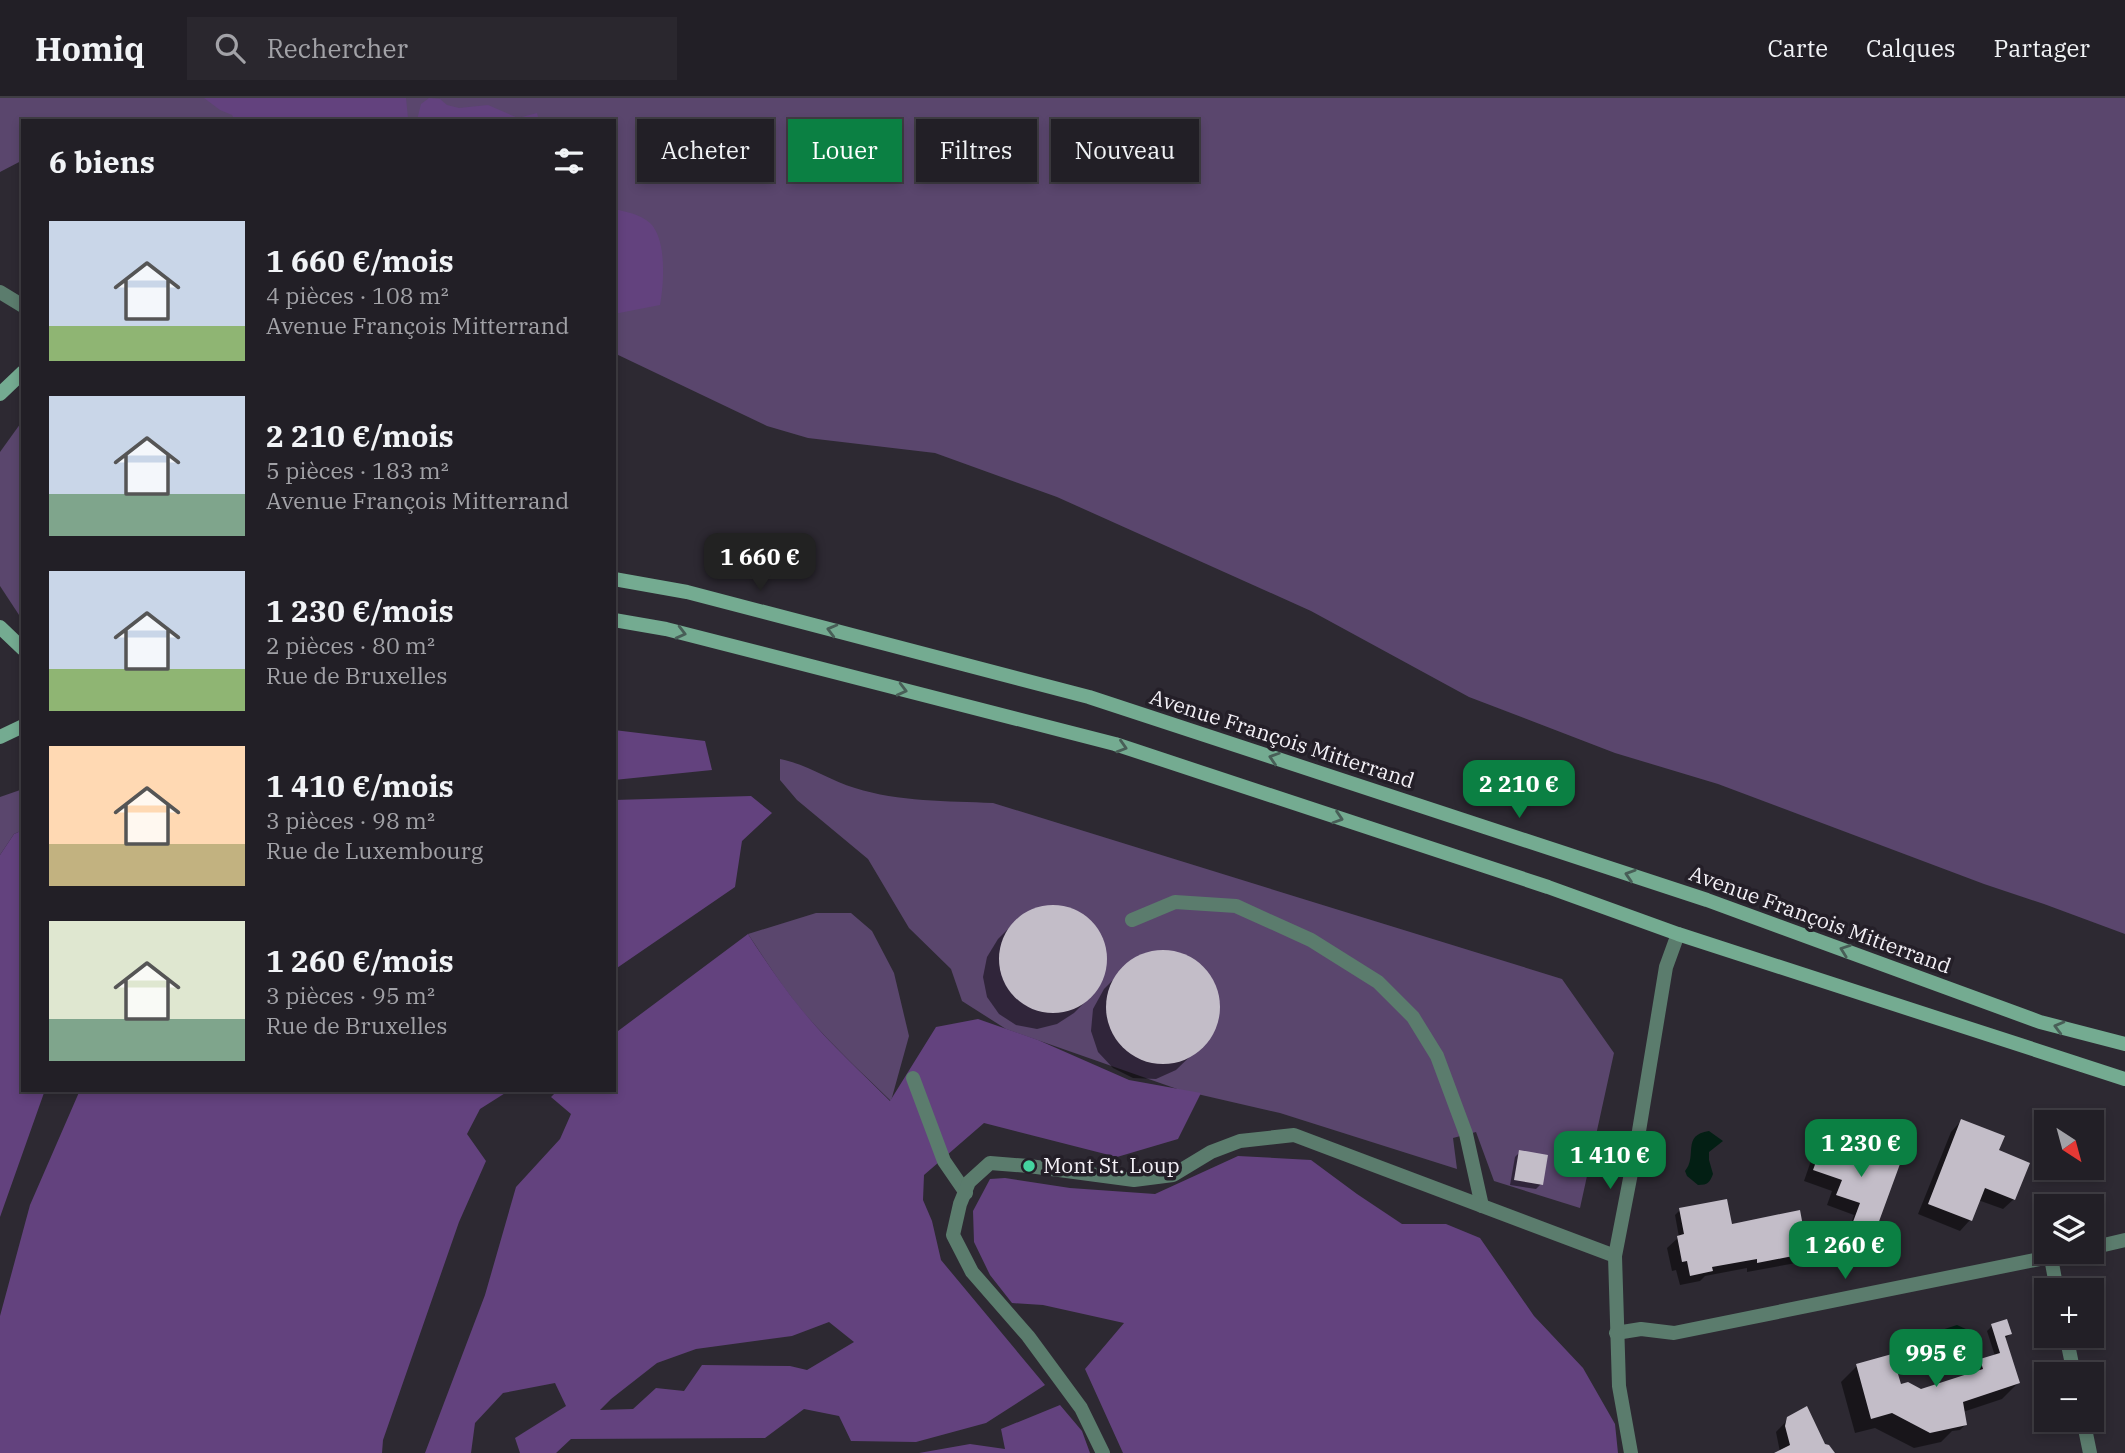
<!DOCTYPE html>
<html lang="fr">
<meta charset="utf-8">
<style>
:root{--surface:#221f26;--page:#2a272e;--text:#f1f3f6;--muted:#a2a2a7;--line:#3f3d43;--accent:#0b8043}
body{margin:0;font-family:"IBM Plex Serif",serif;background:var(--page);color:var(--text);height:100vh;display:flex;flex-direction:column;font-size:26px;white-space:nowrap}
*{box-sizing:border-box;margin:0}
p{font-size:23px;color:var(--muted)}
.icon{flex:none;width:38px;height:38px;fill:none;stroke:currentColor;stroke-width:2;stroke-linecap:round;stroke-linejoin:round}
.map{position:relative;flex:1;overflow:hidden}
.sheet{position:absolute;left:21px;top:21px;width:595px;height:973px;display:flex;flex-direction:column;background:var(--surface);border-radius:0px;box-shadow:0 4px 10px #0003,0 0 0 2px var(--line)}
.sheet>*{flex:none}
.hud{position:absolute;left:637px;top:21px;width:665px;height:63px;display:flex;gap:14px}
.needle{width:46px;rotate:144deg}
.buttons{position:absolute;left:2034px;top:1012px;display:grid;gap:14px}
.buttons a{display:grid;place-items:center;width:70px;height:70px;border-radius:0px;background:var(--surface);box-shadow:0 4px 10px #0003,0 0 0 2px var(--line);font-size:35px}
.price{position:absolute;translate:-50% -60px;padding:0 16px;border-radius:14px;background:var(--accent);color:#fff;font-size:23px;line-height:46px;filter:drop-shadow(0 2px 4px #0008)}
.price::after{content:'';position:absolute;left:50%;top:42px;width:21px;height:16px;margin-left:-10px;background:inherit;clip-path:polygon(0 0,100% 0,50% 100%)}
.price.current{background:#222;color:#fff}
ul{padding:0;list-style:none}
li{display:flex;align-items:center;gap:21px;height:175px;padding:0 28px}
li span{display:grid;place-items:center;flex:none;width:196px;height:140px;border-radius:0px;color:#555}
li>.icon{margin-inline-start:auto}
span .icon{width:84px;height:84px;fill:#fffc;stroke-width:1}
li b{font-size:30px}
h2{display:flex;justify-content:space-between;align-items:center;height:84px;padding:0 28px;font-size:30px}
.pill{padding:0 24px;border-radius:0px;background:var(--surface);box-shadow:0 4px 10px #0003,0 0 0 2px var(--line);font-size:24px;line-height:63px}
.pill.current{background:var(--accent);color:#fff}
header{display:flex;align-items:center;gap:42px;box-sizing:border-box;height:98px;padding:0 35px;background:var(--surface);border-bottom:2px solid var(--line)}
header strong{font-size:33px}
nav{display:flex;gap:38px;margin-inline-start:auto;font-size:24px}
.search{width:490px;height:63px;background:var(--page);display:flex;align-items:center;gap:18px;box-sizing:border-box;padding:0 24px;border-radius:0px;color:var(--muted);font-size:26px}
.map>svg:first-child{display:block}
.green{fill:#5a466d}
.forest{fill:#63427e;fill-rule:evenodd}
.water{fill:#031f14}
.shadow{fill:#0007}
.building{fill:#c3bdc8}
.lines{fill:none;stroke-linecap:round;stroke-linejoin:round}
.service{stroke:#5b7c6d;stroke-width:14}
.minor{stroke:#5b7c6d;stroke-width:14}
.secondary{stroke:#74ab91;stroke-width:14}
.oneway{stroke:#485e57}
.poi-dot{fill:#44d49f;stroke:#241f28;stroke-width:2.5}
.labels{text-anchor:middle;stroke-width:7;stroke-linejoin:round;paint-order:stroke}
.street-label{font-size:21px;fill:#f4f1f7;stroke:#241f28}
.poi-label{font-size:21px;fill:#f4f1f7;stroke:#241f28;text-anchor:start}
</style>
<header>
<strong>Homiq</strong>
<div class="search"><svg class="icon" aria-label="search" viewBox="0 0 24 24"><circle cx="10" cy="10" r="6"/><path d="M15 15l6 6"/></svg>Rechercher</div>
<nav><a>Carte</a><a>Calques</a><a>Partager</a></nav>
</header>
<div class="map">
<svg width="2125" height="1355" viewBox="0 0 2125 1355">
<rect width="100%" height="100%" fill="#2d2932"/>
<g class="green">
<path d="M0,0H2125V836L2044,806L1984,786L1718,686L1615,655L1469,599L1311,513L1057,399L935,355L808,340L767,328L614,255V23H23V62L0,74Z"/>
<path d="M23,322V523L0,488V354Z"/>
<path d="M780,661C809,667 828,682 855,690C899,704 947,703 993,705L1562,881L1614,955L1580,1110L1494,1083L1476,1034L1453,1040L1457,1071L1280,1015L1180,992L1006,931L962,903L951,871L909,830L868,761L797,702L780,682Z"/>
<path d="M23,691V732L14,736L0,757V699Z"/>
<path d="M816,815H851L872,833L894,875L909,938L891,1003C861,974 831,946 804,915C783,890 766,863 748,836Z"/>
</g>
<g class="forest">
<path d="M204,0H406L408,20L417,22L421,6L429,0L440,1L447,7L459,10L488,7L518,20L537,15L539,23H235L232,17L220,12Z"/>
<path d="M614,111C627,114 640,116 650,125C667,141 664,186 660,207L614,216Z"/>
<path d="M614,632L705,643L712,672L614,682Z"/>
<path d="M751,698L772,715L742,743L735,789L614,872V702Z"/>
<path d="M23,732V992H45L0,1119V757L14,736Z"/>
<path d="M748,836C765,862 782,888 802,912C829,945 860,973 890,1003L936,929L978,921L1038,942L1129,982L1201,995L1178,1041L1117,1059L984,1025L924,1077L923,1102L932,1123L941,1162L1045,1287L986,1325L916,1344L851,1343L839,1318L804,1311L765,1340L571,1341L556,1355H520L515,1340L566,1308L555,1285L503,1295L475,1325L471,1355H425L485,1197L516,1089L560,1041L571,1016L551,999L558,992H614V936ZM829,1224L854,1244L807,1272L790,1268L702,1267L684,1293L656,1290L633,1311L600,1312L611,1301L657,1265L696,1251L792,1238Z"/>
<path d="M80,992H510L480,1011L467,1036L486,1063L459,1124L383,1342L382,1355H0V1218L30,1107Z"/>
<path d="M1238,1058L1311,1062L1357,1096L1402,1126H1446L1480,1140L1534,1218L1583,1270L1615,1326L1618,1355H1123L1085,1271L1124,1225L1043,1207L1012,1205L990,1177L974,1144L973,1113L990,1081L1005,1080L1070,1090L1155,1096Z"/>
<path d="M1060,1307L1082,1333L1090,1355H919L970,1346L1005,1351L1001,1331Z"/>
</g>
<g class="water">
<path d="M1709,1033L1723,1043L1709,1054V1062L1713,1076C1710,1084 1708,1087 1698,1087L1687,1078L1685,1073C1698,1058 1681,1037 1709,1033Z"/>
<path d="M1957,1227L1968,1232L1974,1246L1928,1262L1920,1239Z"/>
</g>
<g class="shadow">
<path d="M1052,808L1073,812L1090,823L1101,840L1106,860L1102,880L1091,898L1074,915L1057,926L1037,931L1016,927L999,916L987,899L983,879L987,859L998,841L1015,824L1032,812Z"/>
<path d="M1160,854L1182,857L1201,869L1214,886L1219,908L1218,919L1209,940L1176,972L1156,981L1133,980L1113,970L1098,954L1091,933L1093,911L1104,891L1121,874L1138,860Z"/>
<path d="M1961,1023L1997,1053L2014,1101L2003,1111L1978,1102L1970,1122L1960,1133L1918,1116L1951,1034Z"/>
<path d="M1847,1037L1869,1147L1864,1152L1844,1145L1854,1117L1827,1107L1832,1093L1804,1083L1814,1054L1825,1044L1837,1048Z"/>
<path d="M1520,1054L1541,1086L1536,1091L1510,1087L1515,1059Z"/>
<path d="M1680,1112L1731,1128L1806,1154L1796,1165L1747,1174V1170L1705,1178L1700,1183L1680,1187L1676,1172L1672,1173L1667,1150L1679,1139L1675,1117Z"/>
<path d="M1992,1228L2010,1236L2005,1241L2018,1285L2002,1301L1963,1314L1965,1327L1960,1332L1952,1333L1941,1344L1914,1350L1875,1330L1855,1335L1841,1284L1857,1268L1899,1288L1921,1293L1966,1278L1981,1263L1995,1258L1987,1233Z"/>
<path d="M1793,1316L1824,1347L1833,1355H1778L1780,1354L1776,1334Z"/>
</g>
<g class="building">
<circle cx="1053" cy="861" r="54"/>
<circle cx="1163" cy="909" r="57"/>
<path d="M1961,1021L2005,1038L1999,1052L2030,1065L2015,1102L1985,1090L1972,1123L1928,1106Z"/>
<path d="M1847,1035L1904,1055L1870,1148L1847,1140L1860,1105L1836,1097L1842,1082L1813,1072L1824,1042L1842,1048Z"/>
<path d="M1519,1052L1548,1057L1543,1087L1514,1082Z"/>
<path d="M1727,1101L1732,1126L1800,1112L1808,1155L1757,1165V1161L1712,1169L1713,1173L1690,1178L1687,1163L1682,1164L1677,1138L1684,1136L1679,1110Z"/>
<path d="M2007,1221L2012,1236L2005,1238L2020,1285L1963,1304L1967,1327L1930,1335L1892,1315L1871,1321L1856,1266L1892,1256L1901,1286L1908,1284L1921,1291L1983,1271L1980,1261L2000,1255L1991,1226Z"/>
<path d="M1807,1308L1825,1346L1829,1347L1835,1355H1774L1790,1347L1785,1328L1787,1319Z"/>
</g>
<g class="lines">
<g class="service">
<path d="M1132,822L1175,804L1236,808L1311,842L1378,884L1413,919L1437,958L1466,1036L1482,1108"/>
<path d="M913,980L944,1063L966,1095"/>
<path d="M1103,1355L1081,1310L1028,1238L972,1174L953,1137L960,1106L969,1084L990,1065L1029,1068L1134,1082L1173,1077L1211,1054L1240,1043L1294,1037L1615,1158"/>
</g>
<g class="minor">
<path d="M0,194L23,208"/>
<path d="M2091,1150L2125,1142"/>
<path d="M2051,1160L2057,1192"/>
<path d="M1616,1235L1641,1231L1674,1235L2079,1153"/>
<path d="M2066,1237L2074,1276"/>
<path d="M2083,1321L2090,1355"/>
<path d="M1631,1355L1619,1288L1615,1158L1638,1039L1666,869L1678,836"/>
</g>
<g class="secondary">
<path d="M0,296L23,274"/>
<path d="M614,481L687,494L1089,599L1707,802L2040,924L2125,946"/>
<path d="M614,522L666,531L1115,646L1548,789L1678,836L2125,981"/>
<path d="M0,529L23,551"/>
<path d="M0,639L23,628"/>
</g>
</g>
<defs><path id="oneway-chevron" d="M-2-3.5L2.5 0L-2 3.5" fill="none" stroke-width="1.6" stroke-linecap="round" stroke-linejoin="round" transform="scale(1.75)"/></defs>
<g class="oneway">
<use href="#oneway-chevron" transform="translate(832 532) rotate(-165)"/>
<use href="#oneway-chevron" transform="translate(681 535) rotate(14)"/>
<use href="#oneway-chevron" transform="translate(902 592) rotate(14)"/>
<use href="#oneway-chevron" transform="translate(1122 649) rotate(17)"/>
<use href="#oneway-chevron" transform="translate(1274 660) rotate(-162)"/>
<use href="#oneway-chevron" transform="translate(1338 720) rotate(18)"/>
<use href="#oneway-chevron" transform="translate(1630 777) rotate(-162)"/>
<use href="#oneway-chevron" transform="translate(1845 852) rotate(-160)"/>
<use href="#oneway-chevron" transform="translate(2059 929) rotate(-165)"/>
</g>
<circle class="poi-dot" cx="1029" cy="1068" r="7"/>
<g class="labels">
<g class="street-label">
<text transform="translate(1282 641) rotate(18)" y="7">Avenue François Mitterrand</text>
<text transform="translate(1820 822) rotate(20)" y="7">Avenue François Mitterrand</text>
</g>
<g class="poi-label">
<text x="1043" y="1075">Mont St. Loup</text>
</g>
</g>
</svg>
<div class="buttons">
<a><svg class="needle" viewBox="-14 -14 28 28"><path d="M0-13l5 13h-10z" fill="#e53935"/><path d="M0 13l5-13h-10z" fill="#a2a2a7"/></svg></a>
<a><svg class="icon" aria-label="layers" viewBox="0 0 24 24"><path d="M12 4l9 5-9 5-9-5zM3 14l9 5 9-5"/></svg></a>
<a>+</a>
<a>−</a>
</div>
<b class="price current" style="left:760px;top:495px">1 660 €</b>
<b class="price" style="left:1519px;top:722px">2 210 €</b>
<b class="price" style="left:1861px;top:1081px">1 230 €</b>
<b class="price" style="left:1610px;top:1093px">1 410 €</b>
<b class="price" style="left:1845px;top:1183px">1 260 €</b>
<b class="price" style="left:1936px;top:1291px">995 €</b>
<div class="hud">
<a class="pill">Acheter</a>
<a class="pill current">Louer</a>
<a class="pill">Filtres</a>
<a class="pill">Nouveau</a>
</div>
<section class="sheet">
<h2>6 biens<svg class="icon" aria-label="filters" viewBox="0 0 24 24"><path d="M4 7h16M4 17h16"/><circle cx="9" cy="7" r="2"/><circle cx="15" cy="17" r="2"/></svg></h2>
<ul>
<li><span style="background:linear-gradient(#c9d6e8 75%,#8fb573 0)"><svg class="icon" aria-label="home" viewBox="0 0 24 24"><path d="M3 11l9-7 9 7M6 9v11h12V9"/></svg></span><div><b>1 660 €/mois</b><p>4 pièces · 108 m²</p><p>Avenue François Mitterrand</p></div></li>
<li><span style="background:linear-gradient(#c9d6e8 70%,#7fa58c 0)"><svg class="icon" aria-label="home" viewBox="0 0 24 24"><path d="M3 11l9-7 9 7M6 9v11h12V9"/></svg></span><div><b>2 210 €/mois</b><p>5 pièces · 183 m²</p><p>Avenue François Mitterrand</p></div></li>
<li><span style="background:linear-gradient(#c9d6e8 70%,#8fb573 0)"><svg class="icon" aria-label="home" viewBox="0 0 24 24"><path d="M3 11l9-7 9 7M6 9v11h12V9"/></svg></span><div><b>1 230 €/mois</b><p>2 pièces · 80 m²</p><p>Rue de Bruxelles</p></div></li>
<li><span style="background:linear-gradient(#ffd9b3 70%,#c2b280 0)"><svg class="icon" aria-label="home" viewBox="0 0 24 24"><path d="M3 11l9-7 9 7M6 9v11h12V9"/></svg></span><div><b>1 410 €/mois</b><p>3 pièces · 98 m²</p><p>Rue de Luxembourg</p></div></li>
<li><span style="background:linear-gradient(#dfe7d0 70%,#7fa58c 0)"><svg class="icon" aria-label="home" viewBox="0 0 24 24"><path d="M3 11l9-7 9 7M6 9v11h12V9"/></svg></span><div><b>1 260 €/mois</b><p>3 pièces · 95 m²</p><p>Rue de Bruxelles</p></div></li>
</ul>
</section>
</div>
